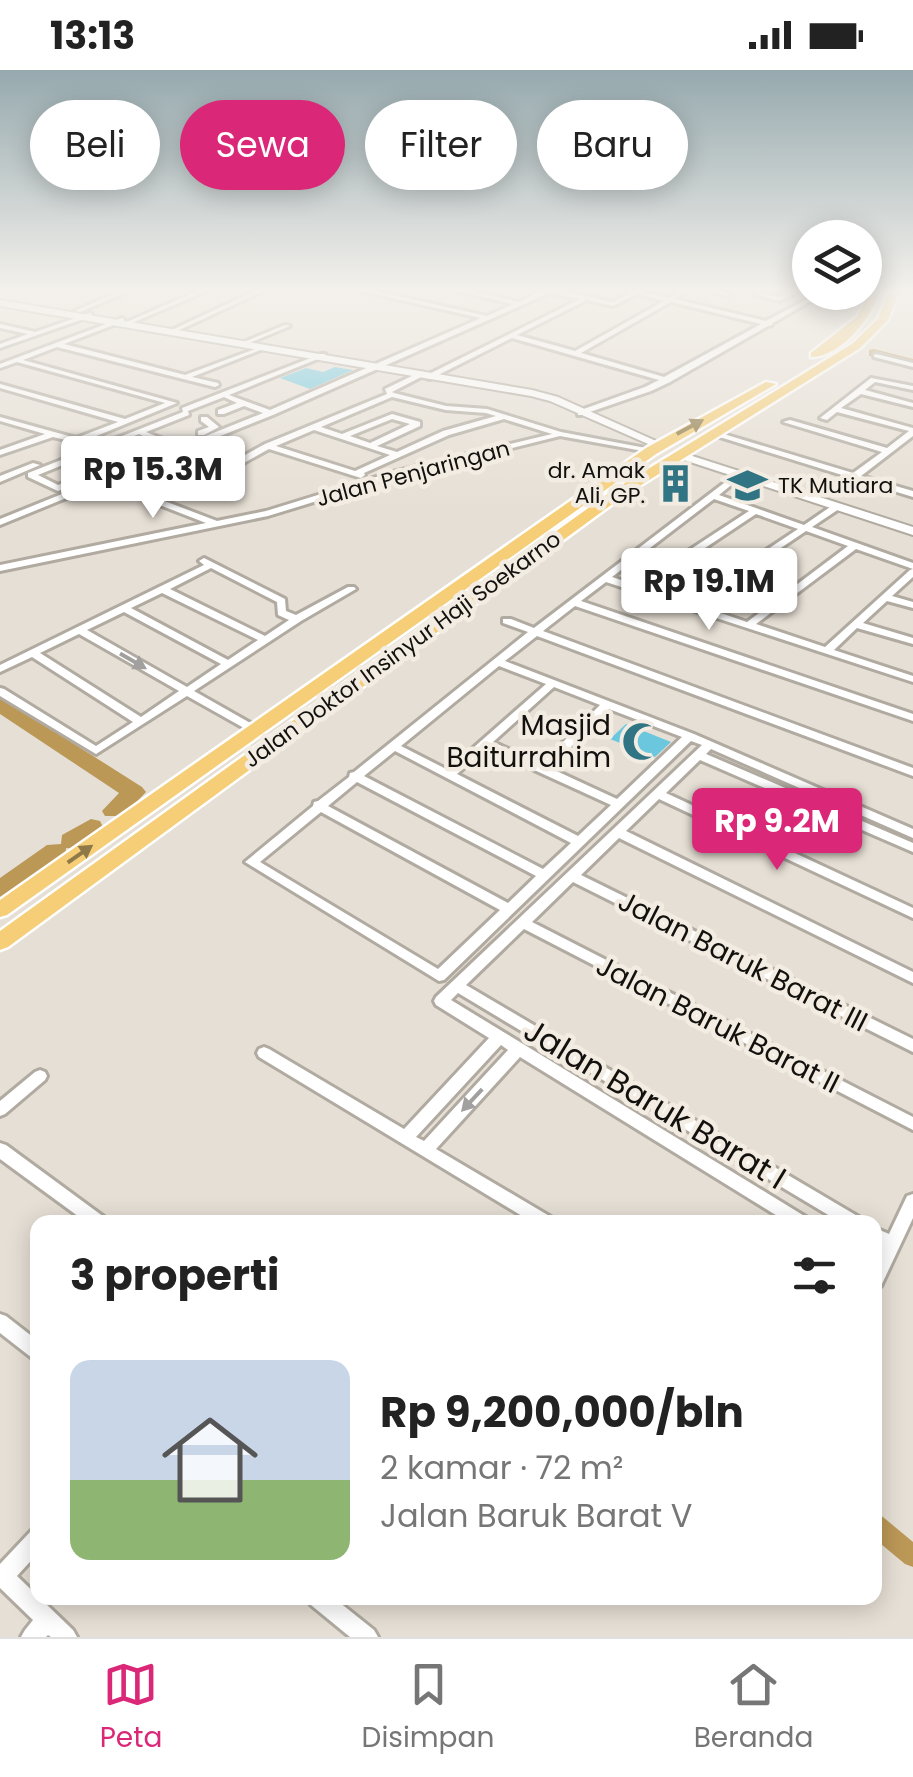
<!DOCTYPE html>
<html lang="id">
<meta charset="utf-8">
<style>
:root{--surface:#fff;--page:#f2f2f2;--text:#222;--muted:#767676;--line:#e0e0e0;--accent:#db2777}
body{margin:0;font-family:Poppins,sans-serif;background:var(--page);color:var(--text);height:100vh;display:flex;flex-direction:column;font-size:38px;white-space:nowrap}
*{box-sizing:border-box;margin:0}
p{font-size:32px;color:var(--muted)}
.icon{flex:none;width:55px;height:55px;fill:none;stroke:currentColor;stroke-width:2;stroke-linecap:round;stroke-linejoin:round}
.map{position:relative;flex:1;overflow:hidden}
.side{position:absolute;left:30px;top:1145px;width:852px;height:390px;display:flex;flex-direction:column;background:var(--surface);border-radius:20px;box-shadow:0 5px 25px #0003}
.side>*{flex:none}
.hud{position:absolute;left:30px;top:30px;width:855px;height:90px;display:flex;gap:20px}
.buttons{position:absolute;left:792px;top:150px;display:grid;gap:20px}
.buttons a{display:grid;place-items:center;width:90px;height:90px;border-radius:50%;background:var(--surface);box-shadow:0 5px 25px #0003;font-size:50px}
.price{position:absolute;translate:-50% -85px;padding:0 22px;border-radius:10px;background:#fff;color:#222;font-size:32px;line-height:65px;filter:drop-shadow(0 2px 5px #0008)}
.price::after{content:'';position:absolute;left:50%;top:60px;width:30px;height:22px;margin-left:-15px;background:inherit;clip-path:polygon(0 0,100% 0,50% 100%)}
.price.active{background:var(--accent);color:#fff}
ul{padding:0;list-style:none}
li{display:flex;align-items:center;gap:30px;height:250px;padding:0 40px}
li+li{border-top:2px solid var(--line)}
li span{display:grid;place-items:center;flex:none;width:280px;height:200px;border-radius:20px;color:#555}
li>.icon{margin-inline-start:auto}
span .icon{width:120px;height:120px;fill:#fffc;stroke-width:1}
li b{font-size:42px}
h2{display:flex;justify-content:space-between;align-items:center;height:120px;padding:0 40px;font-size:42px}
.pill{padding:0 35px;border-radius:45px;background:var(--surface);box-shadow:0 5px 25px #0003;font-size:35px;line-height:90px}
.pill.active{background:var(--accent);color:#fff}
.status{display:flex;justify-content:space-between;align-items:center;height:70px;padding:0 50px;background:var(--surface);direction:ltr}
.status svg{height:28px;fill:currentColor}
.menu{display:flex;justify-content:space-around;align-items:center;height:140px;border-top:2px solid var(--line);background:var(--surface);font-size:28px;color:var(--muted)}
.menu a{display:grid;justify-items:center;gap:5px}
.menu .active{color:var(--accent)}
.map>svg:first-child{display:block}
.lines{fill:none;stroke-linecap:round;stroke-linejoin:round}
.stream{stroke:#bc9857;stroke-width:2.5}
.canal{fill:#bc9857;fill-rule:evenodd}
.river{fill:#bc9857;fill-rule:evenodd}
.building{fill:#6ac7de}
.minor-casing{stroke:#b0aaa0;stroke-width:6}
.tertiary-casing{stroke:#b0aaa0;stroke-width:4}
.primary-casing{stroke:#fff;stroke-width:5}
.minor{fill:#fff;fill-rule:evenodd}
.tertiary{fill:#fff;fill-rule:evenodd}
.primary{fill:#f5ce77;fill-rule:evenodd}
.oneway{fill:#8f7948}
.oneway2{fill:#a1a09f}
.labels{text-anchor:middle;stroke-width:9;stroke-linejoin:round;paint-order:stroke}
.far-poi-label{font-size:22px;fill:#13110e;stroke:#f3ece2;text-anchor:end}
.far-street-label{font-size:22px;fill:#13110e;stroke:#f3ece2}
.poi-label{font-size:28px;fill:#13110e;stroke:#f3ece2;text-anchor:end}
.street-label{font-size:28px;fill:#13110e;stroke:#f3ece2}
.near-street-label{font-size:32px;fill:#13110e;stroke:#f3ece2}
</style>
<div class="status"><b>13:13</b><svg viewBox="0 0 49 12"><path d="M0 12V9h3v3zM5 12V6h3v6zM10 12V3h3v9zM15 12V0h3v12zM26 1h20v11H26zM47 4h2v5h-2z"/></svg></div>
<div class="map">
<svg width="913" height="1567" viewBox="0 0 913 1567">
<rect width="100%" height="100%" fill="#e6dfd5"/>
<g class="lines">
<path class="stream" d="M613,232L636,219"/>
<path class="canal" d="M875,1444L883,1447L913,1472V1497L905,1494L875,1469Z"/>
<g class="river">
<path d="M874,279L913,289V297L869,286V280Z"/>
<path d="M0,627L142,717L146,722L123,746H105L102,741L119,723L0,644Z"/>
<path d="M91,749L100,751L103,757C96,768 80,780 66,778L65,787L0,829V808L47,775L61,774L62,765Z"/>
</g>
</g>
<g class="building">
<path d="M335,297L353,300L310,319L280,308L306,298L323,302Z"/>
<path d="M626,654L671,672L655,687L610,669Z"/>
</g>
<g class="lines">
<defs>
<g id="minor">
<path d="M125,219H134L80,242L75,241Z"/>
<path d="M202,219H211L125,256L120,255Z"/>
<path d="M259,219H268L177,261L172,260Z"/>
<path d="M352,219H366L487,246L513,234L448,219H462L519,232L543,219H556L612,232L634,221L644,219L643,222L669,228L684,219H692L675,229L766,251L813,226L818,227L773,253L772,255L768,256L670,312L651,321L581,345H578V341L645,317L659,310L512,268L430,309L423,307L580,229L550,223L273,345L110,410L146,424L205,407L265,374L387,324L385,319L418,303L422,305L421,307L392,322L394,323L446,336L487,339L561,362L651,379L655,381L654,383L560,366L395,407L268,446L0,501V495L206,453L103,413L0,455V449L263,343L244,336L224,344H218V340L237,333L224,327L188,341L189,345L146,362L173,373V377H167L139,364L38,405L58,415L114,394H120V398L58,421L28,407V403L183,342L182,338L321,284H325V286L229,325L270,340L481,248ZM637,224L664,231L575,281L517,265L587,230L613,236ZM671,232L761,254L664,307L581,283ZM392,327L446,340L486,343L496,346L443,361L397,382L377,376L420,356V352L392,344L342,364L321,357ZM392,349L410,354L370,373L350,366ZM504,349L552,364L389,403L266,441L217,451L154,427L211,411L269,379L361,408L365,405L364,403L449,365ZM314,360L390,385L355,401L276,376Z"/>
<path d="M702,219H715L730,224L727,226Z"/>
<path d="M783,219H791L796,223L779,231L754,224L757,222L778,227L788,223Z"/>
<path d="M90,243L92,244V246L0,278V274L28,264L0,258V254L35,262Z"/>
<path d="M122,248L124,249V251L64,274L185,305L258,278L263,279L192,307L218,313L219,315L215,317L57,277L23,290L177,333L84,371L88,373L87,375L53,367L0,385V380L45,364L0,351V347L76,368L118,352L0,318V314L125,349L165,333L17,292L0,298V294Z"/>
<path d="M285,255L290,256L249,273L244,272Z"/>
<path d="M876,284L913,293V297L874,287V285Z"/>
<path d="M871,308L913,316V320L875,312L865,320L913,333V337L861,324L841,338L913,358V366L861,406L913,421V427L710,364L717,362L853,403L882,382L783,352L790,350L887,378L909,361L837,342L827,350L820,348Z"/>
<path d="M201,347H207L219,357L204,365H198V361L209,357L201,351Z"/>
<path d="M33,393L40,395L0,412V406Z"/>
<path d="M728,410L735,412L719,425L804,455L833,435H839V439L812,457L913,493V499L856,479L756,554L825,577L910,500L913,499V507L892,526L913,532V538L887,531L863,553L913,568V574L857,558L834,580L913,606V612L606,512L581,531L913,644V651L575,536L543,561L913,698V706L537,566L505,591L694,664L913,759V768L711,679L706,684L913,773V782L700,690L666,723L913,838V848L659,729L626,761L913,902V913L619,768L581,805L913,969V982L573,812L532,852L913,1047V1060L524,859L466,915L859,1147L861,1152H840L458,923L451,930L806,1147L808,1152H787L520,987L436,1079L551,1147L553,1152H532L259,987L257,983L259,979L264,977L269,979L404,1059L489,968L436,935L434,931L436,927L702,675L691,671L444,910L439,911L245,792L313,736L314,732L318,731L349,707L350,703L354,702L528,562L503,553V549H511L534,558ZM714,429L749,441L636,515L612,507ZM756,444L798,459L688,532L645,518ZM806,461L848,476L747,552L697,535ZM499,596L546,614L448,700L401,676ZM554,617L600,635L541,694L493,672ZM609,639L682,667L617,729L550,698ZM486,678L611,735L578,766L457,704ZM395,681L571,773L543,799L364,706ZM357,712L536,806L508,833L328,736ZM321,742L500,840L438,899L260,792ZM501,975L508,980L424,1071L416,1067Z"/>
<path d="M204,488L285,529L286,541L296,545L348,517H354L356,519L301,551L194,621L259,658L261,660L259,662H251L187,626L96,684L0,626V618L4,619L96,676L133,652L32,587L0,602V595L204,495L199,491ZM211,498L277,532L278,545L289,550L265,566L170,519ZM162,523L258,570L228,590L131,538ZM124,542L221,594L187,617L87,560ZM79,564L179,621L141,647L40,583Z"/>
<path d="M40,1000L45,1002L47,1006L45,1010L5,1044L0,1046V1031L35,1002Z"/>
<path d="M0,1073L6,1075L104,1147L106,1152H86L0,1089Z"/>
<path d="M913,1124V1148L881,1216L875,1219V1193L882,1178L875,1174V1158L889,1164L907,1126Z"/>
<path d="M0,1244L6,1246L38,1271V1290L32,1288L0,1263Z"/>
<path d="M38,1458V1483L17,1506L73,1560L77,1567H51L48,1565L46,1567H21L25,1560L33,1550L0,1518V1494L31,1461Z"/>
<path d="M308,1528H334L374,1560L378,1567H350L311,1535Z"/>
</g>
<g id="tertiary">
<path d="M0,230L532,320L558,327L665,375L655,377L550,331L531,326L0,236Z"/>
<path d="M675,383H683L913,457V465L675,387Z"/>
</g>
<g id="primary">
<path d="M871,219H881C873,247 841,287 811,287V283L857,247Z"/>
<path d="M890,219H900L888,250L860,278L622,427L8,877L0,880V861L612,421L852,274L878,249Z"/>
<path d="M766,312L776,314L656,384L7,845L0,847V830L646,378Z"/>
</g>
</defs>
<use href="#minor" class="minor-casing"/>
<use href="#tertiary" class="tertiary-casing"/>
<use href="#primary" class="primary-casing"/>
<use href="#minor" class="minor"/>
<use href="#tertiary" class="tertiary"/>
<use href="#primary" class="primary"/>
</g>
<defs><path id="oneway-solid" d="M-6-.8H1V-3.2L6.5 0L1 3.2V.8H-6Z" transform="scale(2.5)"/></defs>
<g class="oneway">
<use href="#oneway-solid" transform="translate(690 357) rotate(-28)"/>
<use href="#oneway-solid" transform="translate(80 784) rotate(-35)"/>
</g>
<g class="oneway2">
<use href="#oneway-solid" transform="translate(133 591) rotate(30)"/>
<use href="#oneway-solid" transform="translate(472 1030) rotate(133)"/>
</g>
<linearGradient id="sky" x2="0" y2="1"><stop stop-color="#96a9ae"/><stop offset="0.5" stop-color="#f4f1ec"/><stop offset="1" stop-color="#f4f1ec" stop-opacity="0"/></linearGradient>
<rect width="913" height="439" fill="url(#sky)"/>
<defs>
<symbol id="building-bare" viewBox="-9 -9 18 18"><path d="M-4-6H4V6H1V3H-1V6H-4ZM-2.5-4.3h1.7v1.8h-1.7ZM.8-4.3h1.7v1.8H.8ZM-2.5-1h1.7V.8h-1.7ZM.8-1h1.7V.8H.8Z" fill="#317585" stroke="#f3ece2" stroke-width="2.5" paint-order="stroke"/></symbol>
<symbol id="school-bare" viewBox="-9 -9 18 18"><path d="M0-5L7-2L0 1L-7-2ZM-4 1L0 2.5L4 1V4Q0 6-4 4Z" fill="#317585" stroke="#f3ece2" stroke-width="2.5" paint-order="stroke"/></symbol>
<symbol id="mosque-bare" viewBox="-9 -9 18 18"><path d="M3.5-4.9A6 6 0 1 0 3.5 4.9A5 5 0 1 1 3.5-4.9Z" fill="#317585" stroke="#f3ece2" stroke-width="2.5" paint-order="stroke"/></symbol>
</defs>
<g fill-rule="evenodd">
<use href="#building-bare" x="648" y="386" width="55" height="55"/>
<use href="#school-bare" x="720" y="388" width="55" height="55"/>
<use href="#mosque-bare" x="614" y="644" width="55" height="55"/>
</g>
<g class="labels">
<g class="far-poi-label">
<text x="645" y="408">dr. Amak<tspan x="645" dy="25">Ali, GP.</tspan></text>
<text x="778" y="423" text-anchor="start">TK Mutiara</text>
</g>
<g class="far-street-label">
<text transform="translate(413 403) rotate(-15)" y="8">Jalan Penjaringan</text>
<text transform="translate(402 579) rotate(-36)" y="8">Jalan Doktor Insinyur Haji Soekarno</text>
</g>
<g class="poi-label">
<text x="611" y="665">Masjid<tspan x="611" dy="32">Baiturrahim</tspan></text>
</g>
<g class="street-label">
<text transform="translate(743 891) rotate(27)" y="10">Jalan Baruk Barat III</text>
<text transform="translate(718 954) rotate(27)" y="10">Jalan Baruk Barat II</text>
</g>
<g class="near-street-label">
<text transform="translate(655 1034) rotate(31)" y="11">Jalan Baruk Barat I</text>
</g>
</g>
</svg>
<div class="buttons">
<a><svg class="icon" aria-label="layers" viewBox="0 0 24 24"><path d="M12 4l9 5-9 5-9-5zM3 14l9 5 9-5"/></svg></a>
</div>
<b class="price" style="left:153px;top:451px">Rp 15.3M</b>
<b class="price" style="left:709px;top:563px">Rp 19.1M</b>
<b class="price active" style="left:777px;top:803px">Rp 9.2M</b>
<div class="hud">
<a class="pill">Beli</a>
<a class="pill active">Sewa</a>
<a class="pill">Filter</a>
<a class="pill">Baru</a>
</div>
<section class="side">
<h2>3 properti<svg class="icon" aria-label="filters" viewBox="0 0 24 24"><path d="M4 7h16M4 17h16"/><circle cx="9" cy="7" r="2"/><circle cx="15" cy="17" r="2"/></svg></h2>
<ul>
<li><span style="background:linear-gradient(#c9d6e8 60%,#8fb573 0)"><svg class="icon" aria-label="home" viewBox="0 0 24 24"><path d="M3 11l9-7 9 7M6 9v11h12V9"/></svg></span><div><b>Rp 9,200,000/bln</b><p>2 kamar · 72 m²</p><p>Jalan Baruk Barat V</p></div></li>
</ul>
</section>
</div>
<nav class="menu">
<a class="active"><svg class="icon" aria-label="map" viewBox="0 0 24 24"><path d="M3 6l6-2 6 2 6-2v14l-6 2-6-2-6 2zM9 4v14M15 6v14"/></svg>Peta</a>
<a><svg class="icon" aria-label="saved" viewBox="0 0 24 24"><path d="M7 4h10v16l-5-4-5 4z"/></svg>Disimpan</a>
<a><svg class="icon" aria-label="home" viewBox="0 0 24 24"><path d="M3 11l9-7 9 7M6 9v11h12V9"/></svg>Beranda</a>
</nav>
